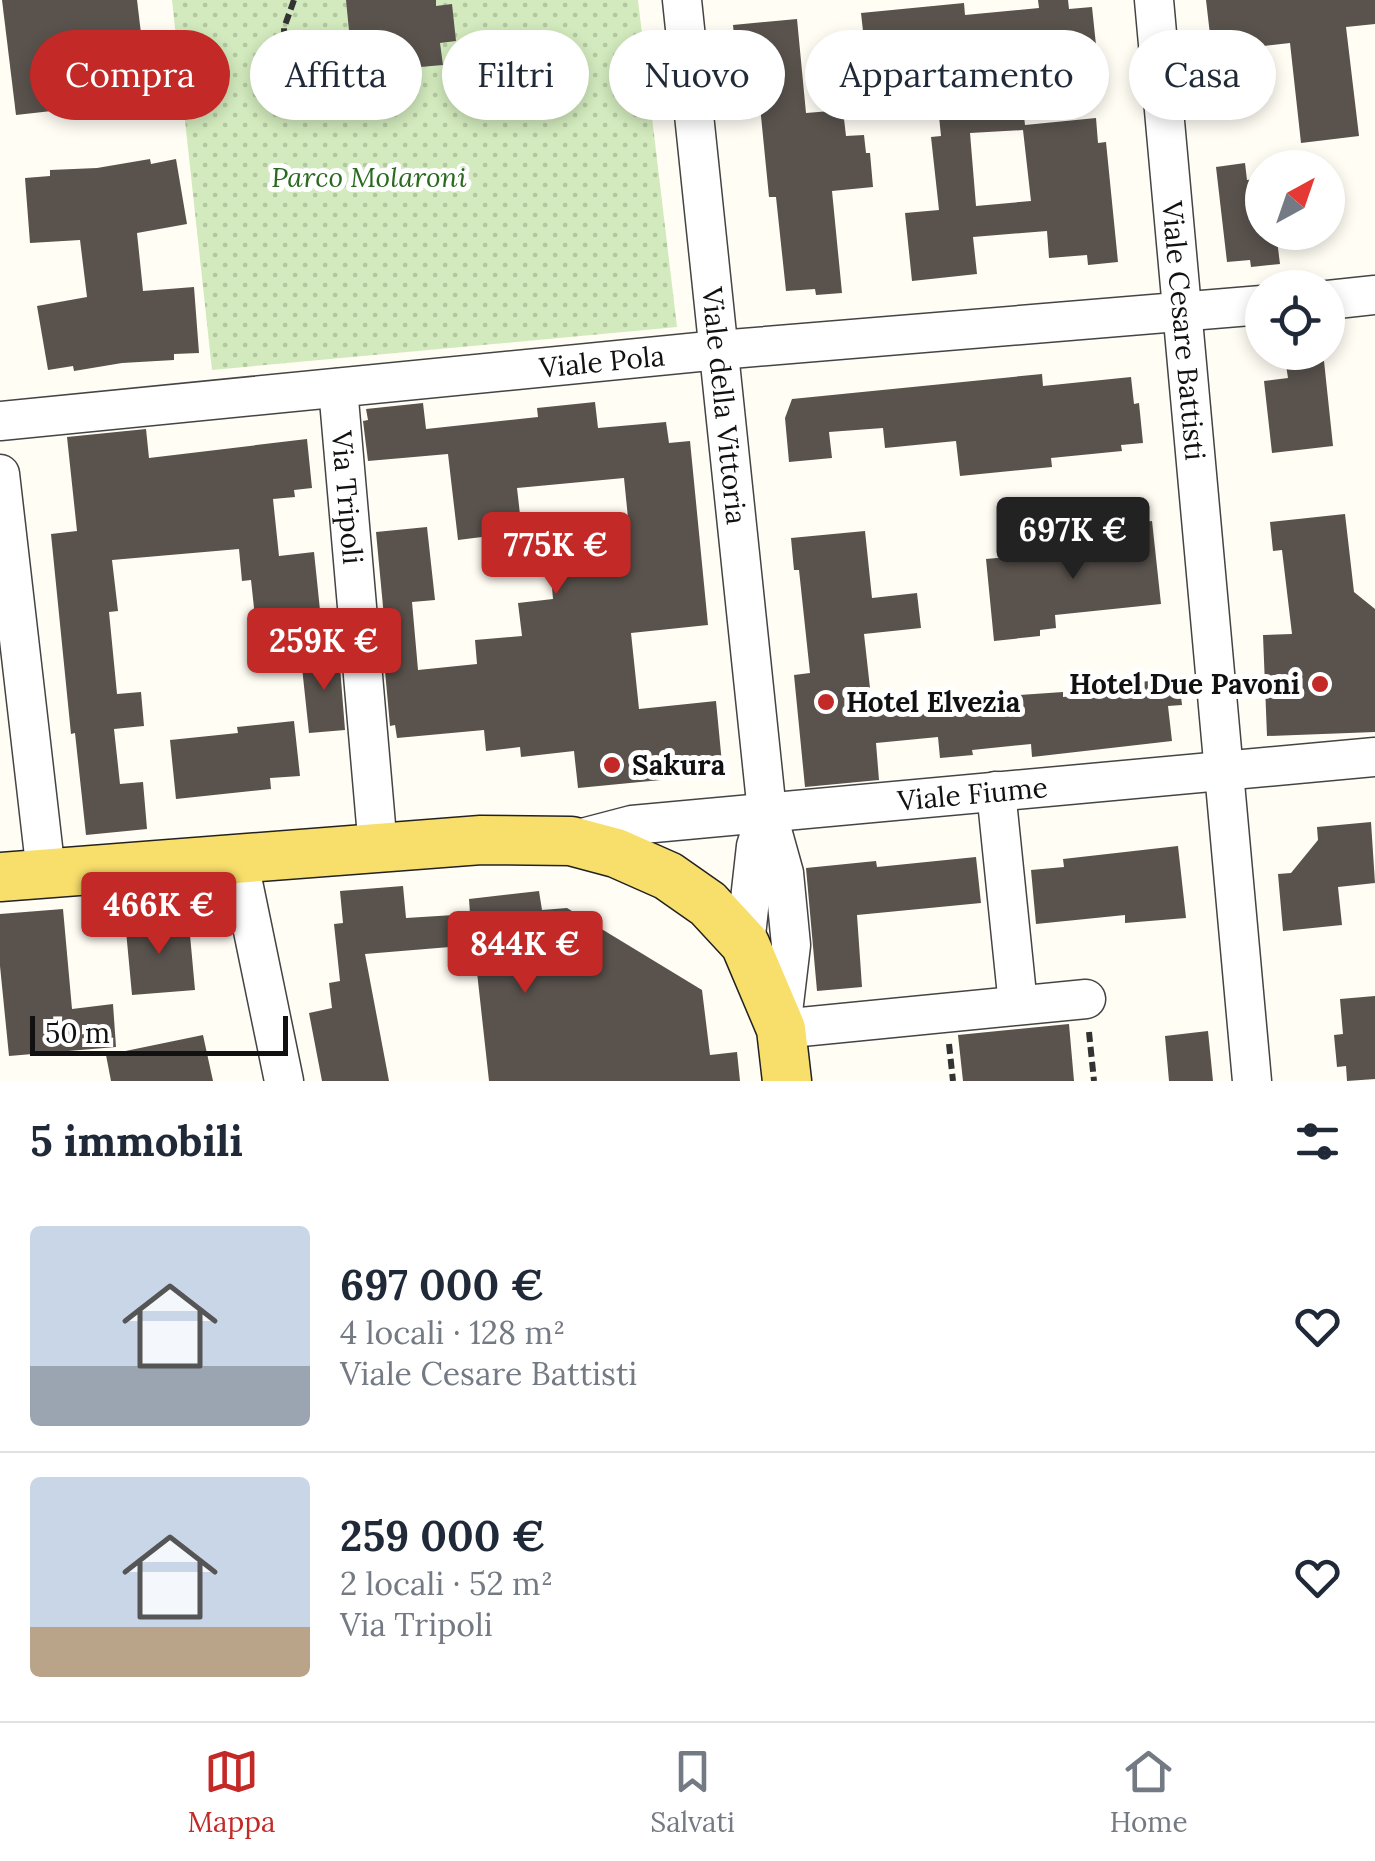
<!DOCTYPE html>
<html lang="it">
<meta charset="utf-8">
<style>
:root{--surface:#fff;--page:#f6f6f7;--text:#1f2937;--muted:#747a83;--line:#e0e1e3;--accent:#c22927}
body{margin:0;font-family:Lora,serif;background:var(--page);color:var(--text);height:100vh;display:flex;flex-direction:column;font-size:38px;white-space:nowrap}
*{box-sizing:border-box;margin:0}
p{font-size:32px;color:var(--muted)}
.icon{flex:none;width:55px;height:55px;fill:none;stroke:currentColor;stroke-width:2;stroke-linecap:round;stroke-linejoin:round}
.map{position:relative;height:1081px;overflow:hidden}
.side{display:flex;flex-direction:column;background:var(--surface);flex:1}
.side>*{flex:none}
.hud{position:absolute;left:30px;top:30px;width:1315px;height:90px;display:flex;gap:20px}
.needle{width:65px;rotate:40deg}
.fabs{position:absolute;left:1245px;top:150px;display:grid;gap:20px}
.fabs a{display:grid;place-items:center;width:100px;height:100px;border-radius:50%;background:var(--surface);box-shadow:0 5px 15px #0003;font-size:50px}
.scale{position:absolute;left:30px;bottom:25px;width:258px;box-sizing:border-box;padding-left:10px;border:5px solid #111;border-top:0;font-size:28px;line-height:35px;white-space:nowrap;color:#111;-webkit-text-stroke:8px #fff;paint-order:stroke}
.price{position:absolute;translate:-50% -85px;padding:0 22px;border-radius:10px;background:var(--accent);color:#fff;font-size:32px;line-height:65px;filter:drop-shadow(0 2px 5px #0008)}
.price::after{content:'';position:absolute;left:50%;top:60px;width:30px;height:22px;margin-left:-15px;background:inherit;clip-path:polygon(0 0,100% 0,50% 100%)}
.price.selected{background:#222;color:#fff}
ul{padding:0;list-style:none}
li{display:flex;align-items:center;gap:30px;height:250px;padding:0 30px}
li+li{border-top:2px solid var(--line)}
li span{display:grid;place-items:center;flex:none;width:280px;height:200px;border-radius:10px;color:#555}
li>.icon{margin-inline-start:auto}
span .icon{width:120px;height:120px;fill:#fffc;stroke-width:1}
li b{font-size:42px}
h2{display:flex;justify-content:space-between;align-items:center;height:120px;padding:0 30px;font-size:42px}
.pill{padding:0 35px;border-radius:45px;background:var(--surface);box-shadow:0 5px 15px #0003;font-size:35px;line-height:90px}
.pill.selected{background:var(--accent);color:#fff}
.tab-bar{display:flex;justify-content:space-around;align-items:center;height:140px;border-top:2px solid var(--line);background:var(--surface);font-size:28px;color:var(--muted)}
.tab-bar a{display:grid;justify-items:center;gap:5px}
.tab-bar .selected{color:var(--accent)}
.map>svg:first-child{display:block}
.park{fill:url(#park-dots)}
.building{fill:#59524d;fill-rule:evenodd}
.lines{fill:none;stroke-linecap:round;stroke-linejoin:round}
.minor-casing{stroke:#444;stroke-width:41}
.major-casing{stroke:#222;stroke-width:51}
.path{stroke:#333;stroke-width:6;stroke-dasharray:10 5;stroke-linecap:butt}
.minor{stroke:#fff;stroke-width:38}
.major{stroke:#f8de6b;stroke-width:48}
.poi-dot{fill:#c22927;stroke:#fff;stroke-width:4}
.labels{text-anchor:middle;stroke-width:10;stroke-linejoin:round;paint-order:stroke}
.park-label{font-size:28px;font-style:italic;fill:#2a6a1f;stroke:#fff}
.street-label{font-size:28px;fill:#111;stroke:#fff}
.poi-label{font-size:28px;font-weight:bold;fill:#111;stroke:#fff;text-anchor:start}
</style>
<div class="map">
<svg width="1375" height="1081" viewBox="0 0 1375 1081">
<defs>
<pattern id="park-dots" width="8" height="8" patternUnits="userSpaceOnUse" patternTransform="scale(2.5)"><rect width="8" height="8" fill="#d2eabd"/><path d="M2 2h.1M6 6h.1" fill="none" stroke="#b3c8a1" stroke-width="1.8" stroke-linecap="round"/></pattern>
</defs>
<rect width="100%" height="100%" fill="#fffdf4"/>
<path class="park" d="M172,0H638L677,327L212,370Z"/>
<g class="building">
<path d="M2,0H137L149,100L16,115Z"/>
<path d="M346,0H436V6L452,4L456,41L440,43L443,65L373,71L371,49L351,51Z"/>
<path d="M1038,0H1068L1069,9L1092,7L1098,64L1019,71L1025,125L1096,118L1098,143L1106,142L1118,262L1088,265L1087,255L1049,258L1047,231L973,237L977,274L912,281L905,213L939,210L931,137L941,136L934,67L903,70L902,64L867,67L861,13L964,3L965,15L1039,8ZM1023,130L1031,201L976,206L970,133Z"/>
<path d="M1206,0H1375V24L1346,27L1359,136L1301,143L1290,43L1212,52Z"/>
<path d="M797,19L806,113L843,110L846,136L864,135L866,153H870L873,187L832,191L842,293L816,295L815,289L786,291L776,197H769L759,96L740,98L733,25Z"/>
<path d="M150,159L151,164L176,159L187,224L137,233L143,291L194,287L199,353L174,354V360L122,363L74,371L73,366L48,370L37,306L87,297L80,240L30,243L25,178L50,176V170L97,168Z"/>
<path d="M1245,163L1247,180L1262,178V232H1276L1280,264L1251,267L1250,260L1227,262L1216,167Z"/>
<path d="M1324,361L1333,446L1272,453L1264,381L1288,378L1286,365Z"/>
<path d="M1042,374L1043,386L1131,377L1134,404L1139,403L1143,443L1121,445L1122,451L1051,458L1052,467L960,476L956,441L885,448L883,428L829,432L832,458L789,462L785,418L792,399Z"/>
<path d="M595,402L598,428L666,422L669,443L690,441L708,625L631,633L639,709L716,701L723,774L578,788L574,751L521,757L520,747L486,751L484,730L397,738L395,725L390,726L383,649H387L376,532L427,527L435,600L412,602L418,670L477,664L475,640L522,636L518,603L553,599L550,565L595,561L593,541L630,538L624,478L517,488L522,532L458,540L448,454L368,461L363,421L368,420L366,409L423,403L426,429L538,417L537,408Z"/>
<path d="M146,429L149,458L307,439L312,488L294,490L295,497L273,499L279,556L314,552L320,610L255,617L251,580L242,581L239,549L112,560L118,611L109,612L117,694L141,692L144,726L114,729L120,784L143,782L147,829L86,835L75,733L71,734L51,534L77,531L67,437Z"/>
<path d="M1345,514L1354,592L1375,609V732L1267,736L1263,635L1292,634L1282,550L1273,551L1270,522Z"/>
<path d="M1152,521L1161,604L1055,615L1056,628L1040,630V636L994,641L986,559L1089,549L1088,542L1115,539L1114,526Z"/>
<path d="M865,531L872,598L917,593L921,628L864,634L873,715L935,709V702L975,698L1063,692V697L1130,691V683L1179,678L1182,705L1168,706L1172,741L1032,757L1031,744L972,750L973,755L940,758L938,737L876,743L879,780L805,787L794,675L810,673L799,570H794L791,538Z"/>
<path d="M339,654L345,730L309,733L301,658Z"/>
<path d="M294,721L300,776L270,778L271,789L176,799L170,740L238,733L237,727Z"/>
<path d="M1371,822L1375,883L1338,887L1342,925L1283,931L1278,874L1291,873L1318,840L1317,827Z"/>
<path d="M1178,846L1186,918L1125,923V915L1036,924L1031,870L1064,867L1063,859Z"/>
<path d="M976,857L981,903L857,915L862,987L817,991L806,868L876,861L877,867Z"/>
<path d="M403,886L406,918L470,914L469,899L539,891L542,910L567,908L702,990L710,1055L737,1052L740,1081H489L474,945L365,954L389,1081H322L309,1013L332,1008L329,983L340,981L334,924L343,923L340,891Z"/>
<path d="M63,909L72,1009L113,1004L116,1047L9,1056L0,966V914Z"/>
<path d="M156,917L157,926L189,924L195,990L132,995L125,920Z"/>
<path d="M1375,996V1079L1347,1081L1346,1066L1337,1067L1334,1035L1343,1034L1340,999Z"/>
<path d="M1069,1024L1074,1081H963L958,1035Z"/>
<path d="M1208,1031L1213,1081H1169L1165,1036Z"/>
<path d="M203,1035L213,1081H111L106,1055Z"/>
</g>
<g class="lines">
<defs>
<g id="minor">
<path id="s1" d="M682,0L767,812L784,873L791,945L781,1029L1086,999"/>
<path id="s2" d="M1154,0L1252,1081"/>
<path d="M1328,300L1375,295"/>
<path id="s3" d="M338,388L378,848"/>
<path id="s4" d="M0,421L719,350L1262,305"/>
<path d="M0,474L46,873"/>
<path d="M996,791L1018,1005"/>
<path id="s5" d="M571,841L632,825L1375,757"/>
<path d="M238,858L284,1081"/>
<path d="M745,944L756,846L766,815"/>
</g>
<path id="major" d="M0,877L481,840L571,841L616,853L668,876L708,904L745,944L781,1029L787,1081"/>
</defs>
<use href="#minor" class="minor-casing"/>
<use href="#major" class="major-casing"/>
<g class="path">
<path d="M294,0L284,28L285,58L309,76L343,79L409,104"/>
<path d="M1089,1032L1094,1081"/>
<path d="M949,1044L953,1081"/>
</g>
<use href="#minor" class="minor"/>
<use href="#major" class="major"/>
</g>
<g class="poi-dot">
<circle cx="1320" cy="684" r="10"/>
<circle cx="826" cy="702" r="10"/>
<circle cx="612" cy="765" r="10"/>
</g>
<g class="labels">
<g class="park-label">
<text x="369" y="187">Parco Molaroni</text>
</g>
<g class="street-label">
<text dy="10" stroke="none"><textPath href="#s2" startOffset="332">Viale Cesare Battisti</textPath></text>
<text dy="10" stroke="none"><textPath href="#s4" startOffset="605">Viale Pola</textPath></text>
<text dy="10" stroke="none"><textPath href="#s1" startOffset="408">Viale della Vittoria</textPath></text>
<text dy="10" stroke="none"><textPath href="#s3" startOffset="110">Via Tripoli</textPath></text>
<text dy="10" stroke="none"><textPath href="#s5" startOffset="405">Viale Fiume</textPath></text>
</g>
<g class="poi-label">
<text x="1300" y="694" text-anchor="end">Hotel Due Pavoni</text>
<text x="846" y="712">Hotel Elvezia</text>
<text x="632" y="775">Sakura</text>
</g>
</g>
</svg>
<div class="fabs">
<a><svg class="needle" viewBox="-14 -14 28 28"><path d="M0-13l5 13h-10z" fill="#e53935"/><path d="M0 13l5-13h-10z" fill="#747a83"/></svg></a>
<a><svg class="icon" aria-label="locate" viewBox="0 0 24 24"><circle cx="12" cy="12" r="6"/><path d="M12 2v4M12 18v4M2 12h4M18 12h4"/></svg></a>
</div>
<div class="scale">50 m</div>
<b class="price selected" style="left:1073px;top:582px">697K €</b>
<b class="price" style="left:556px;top:597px">775K €</b>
<b class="price" style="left:324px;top:693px">259K €</b>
<b class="price" style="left:159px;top:957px">466K €</b>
<b class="price" style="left:525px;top:996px">844K €</b>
<div class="hud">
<a class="pill selected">Compra</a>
<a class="pill">Affitta</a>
<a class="pill">Filtri</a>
<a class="pill">Nuovo</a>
<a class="pill">Appartamento</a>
<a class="pill">Casa</a>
</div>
</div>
<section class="side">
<h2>5 immobili<svg class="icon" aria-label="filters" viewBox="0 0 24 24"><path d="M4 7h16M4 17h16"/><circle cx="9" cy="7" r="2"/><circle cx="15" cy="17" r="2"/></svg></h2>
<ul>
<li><span style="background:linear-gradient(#c9d6e8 70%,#9aa5b1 0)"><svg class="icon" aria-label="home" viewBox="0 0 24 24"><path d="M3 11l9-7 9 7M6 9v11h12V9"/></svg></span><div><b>697 000 €</b><p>4 locali · 128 m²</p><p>Viale Cesare Battisti</p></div><svg class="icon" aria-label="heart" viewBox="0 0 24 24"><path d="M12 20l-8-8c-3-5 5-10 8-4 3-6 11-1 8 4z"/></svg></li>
<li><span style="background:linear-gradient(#c9d6e8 75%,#b9a48a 0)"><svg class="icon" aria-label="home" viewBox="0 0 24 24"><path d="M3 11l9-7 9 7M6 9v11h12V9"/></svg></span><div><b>259 000 €</b><p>2 locali · 52 m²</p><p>Via Tripoli</p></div><svg class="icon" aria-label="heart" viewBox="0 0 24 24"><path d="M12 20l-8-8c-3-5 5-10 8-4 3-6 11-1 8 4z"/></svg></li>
</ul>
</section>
<nav class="tab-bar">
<a class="selected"><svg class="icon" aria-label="map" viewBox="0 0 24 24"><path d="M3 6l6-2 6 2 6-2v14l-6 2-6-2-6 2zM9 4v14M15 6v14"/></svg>Mappa</a>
<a><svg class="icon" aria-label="saved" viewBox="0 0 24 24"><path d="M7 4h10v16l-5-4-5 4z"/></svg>Salvati</a>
<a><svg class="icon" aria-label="home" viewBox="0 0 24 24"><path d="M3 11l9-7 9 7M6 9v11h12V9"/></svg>Home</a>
</nav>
